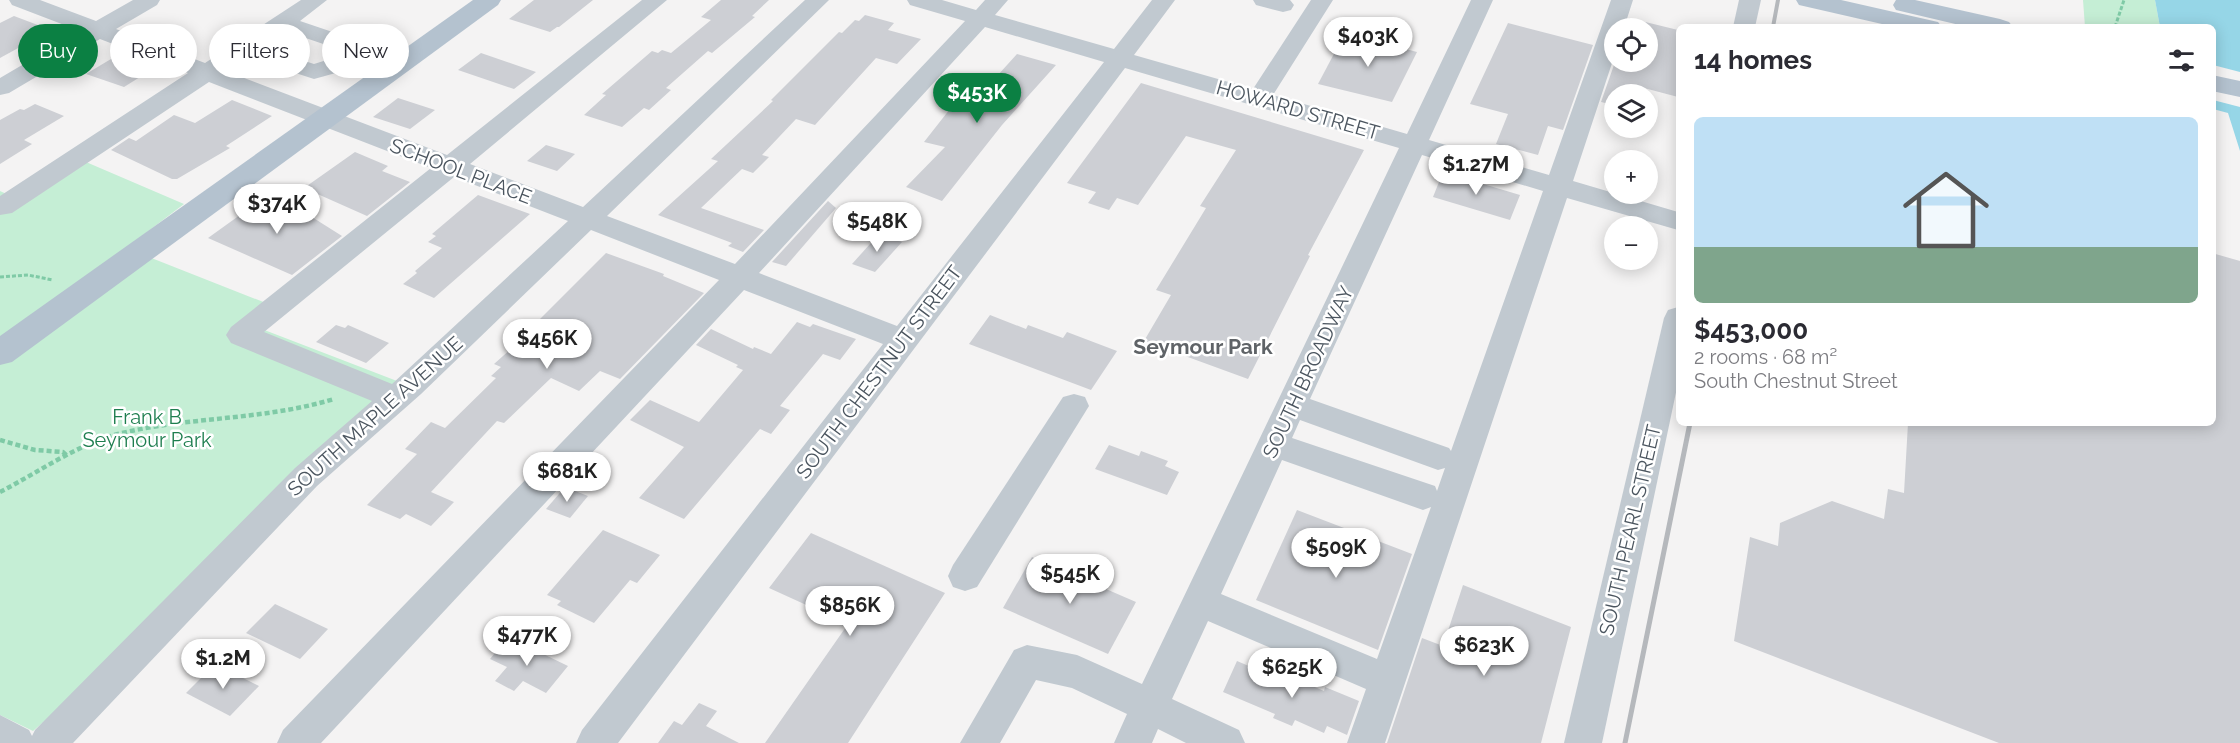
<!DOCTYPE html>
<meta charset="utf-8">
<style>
:root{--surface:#fff;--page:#f2f2f3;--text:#2b2b33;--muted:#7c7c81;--accent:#0b8043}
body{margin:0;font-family:Raleway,sans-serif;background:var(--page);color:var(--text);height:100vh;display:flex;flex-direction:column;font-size:22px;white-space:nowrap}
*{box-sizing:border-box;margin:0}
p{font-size:20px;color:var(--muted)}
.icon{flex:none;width:33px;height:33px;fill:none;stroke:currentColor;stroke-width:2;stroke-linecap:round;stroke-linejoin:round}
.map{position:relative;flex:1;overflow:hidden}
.sheet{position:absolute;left:1676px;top:24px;width:540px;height:402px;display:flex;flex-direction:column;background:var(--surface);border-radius:9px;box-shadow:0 3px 15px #0003}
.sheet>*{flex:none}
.banner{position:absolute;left:18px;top:24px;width:570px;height:54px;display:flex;gap:12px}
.tools{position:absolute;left:1604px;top:18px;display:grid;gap:12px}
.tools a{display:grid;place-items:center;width:54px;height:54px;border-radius:50%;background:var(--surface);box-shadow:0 3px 15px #0003;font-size:30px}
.price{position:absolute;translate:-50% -51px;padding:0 14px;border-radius:21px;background:#fff;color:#222;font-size:20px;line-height:39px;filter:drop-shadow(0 2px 3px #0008)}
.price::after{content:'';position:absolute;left:50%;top:36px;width:18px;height:14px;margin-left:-9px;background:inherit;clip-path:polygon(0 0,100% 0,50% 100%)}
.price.on{background:var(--accent);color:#fff}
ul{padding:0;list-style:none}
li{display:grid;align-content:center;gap:12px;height:318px;padding:0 18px}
li span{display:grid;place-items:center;height:186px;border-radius:9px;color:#555}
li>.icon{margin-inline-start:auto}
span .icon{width:108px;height:108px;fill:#fffc;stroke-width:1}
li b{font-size:26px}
h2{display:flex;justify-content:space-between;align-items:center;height:72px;padding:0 18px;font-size:26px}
.tag{padding:0 21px;border-radius:27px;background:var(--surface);box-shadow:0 3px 15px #0003;font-size:21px;line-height:54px}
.tag.on{background:var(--accent);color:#fff}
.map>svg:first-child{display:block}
.green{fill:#c5eed5}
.water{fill:#96d6e7}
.pier{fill:#f4f3f3}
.building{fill:#cdcfd4}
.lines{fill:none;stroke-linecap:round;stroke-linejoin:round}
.path-far1{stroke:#7fcaa6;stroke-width:3;stroke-dasharray:4 2;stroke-linecap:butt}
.path{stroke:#7fcaa6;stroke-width:4.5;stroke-dasharray:5 3;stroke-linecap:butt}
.minor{fill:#c1c9d0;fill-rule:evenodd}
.major{fill:#b4c2cf;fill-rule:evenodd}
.rail-far1{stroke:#b5b8bc;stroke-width:4}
.rail{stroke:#b5b8bc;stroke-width:5}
.labels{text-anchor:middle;stroke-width:5;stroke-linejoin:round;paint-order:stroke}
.street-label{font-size:20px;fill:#4b555f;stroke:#fff}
.park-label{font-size:20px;fill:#1e7e4f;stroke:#fff}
.neighbourhood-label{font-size:21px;font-weight:bold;fill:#5f6367;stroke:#fff}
</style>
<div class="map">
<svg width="2240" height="743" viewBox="0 0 2240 743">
<rect width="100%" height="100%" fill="#f4f3f3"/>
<g class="green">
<path d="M2083,0H2155L2160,27H2085Z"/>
<path d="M72,156L184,204L126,248L276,307L254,326L410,386L194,590L33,731L0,715V191L11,196Z"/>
</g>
<path class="water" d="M2155,0H2240V151L2228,113L2213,109L2212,27H2160Z"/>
<path class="pier" d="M2213,65L2240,72V107L2213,100Z"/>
<g class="building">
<path d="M534,0H593L559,27H557L550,32L509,19Z"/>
<path d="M721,0H769L752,16L755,17L712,53L708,51L666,88L671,90L649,110L644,108L622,127L584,115L606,95L602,94L652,51L658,53L662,50L671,53L711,20L701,17Z"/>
<path d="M865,15L894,23L888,30L921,39L897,64L876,58L815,125L796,119L762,155L769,157L753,173L742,169L701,208L764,230L743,252L728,246L732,243L658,215L718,161L711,159L773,101L771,100L839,32L842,33L855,20L859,21Z"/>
<path d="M14,16L51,30L0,58V23Z"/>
<path d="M1629,18L1678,30V97L1644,88L1643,94H1614V105L1601,102L1615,62H1647V28H1626Z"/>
<path d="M1508,23L1593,45L1563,130L1548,126L1538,155L1496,144L1508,114L1470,104Z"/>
<path d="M1345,33L1417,52L1392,102L1318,84Z"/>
<path d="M481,53L536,72L514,89L458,70Z"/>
<path d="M1017,54L1056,65L1002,125L942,201L906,187L945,147L924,142L968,86L973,84L988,86Z"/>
<path d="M111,59L148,72L124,87L86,74Z"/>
<path d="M1141,83L1364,150L1308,255L1310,256L1248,379L1144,341L1171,295L1156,290L1206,208L1200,206L1236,150L1186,136L1138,205L1117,198L1109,210L1088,203L1096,192L1067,183Z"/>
<path d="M398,98L435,110L410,129L373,117Z"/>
<path d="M232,100L272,116L226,146L230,148L177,179H172L111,150L129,138L136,141L174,115L195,123Z"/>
<path d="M35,104L64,116L24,140L32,144L0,164V120L20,109L24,110Z"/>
<path d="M546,145L575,154L557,171L527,161Z"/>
<path d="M355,152L388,166L382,171L410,182L367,216L304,188Z"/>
<path d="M1443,172L1520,195L1510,220L1433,197Z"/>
<path d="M277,195L342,236L292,275L208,238L265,197L271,199Z"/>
<path d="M478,195L530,214L434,298L403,284L417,273L415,271L442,248L428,242L436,236L432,234Z"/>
<path d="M828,201L836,208L786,266L772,262Z"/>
<path d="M879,234L902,242L875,272L852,264Z"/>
<path d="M606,253L664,274L663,276L704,293L620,379L600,371L579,391L551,378L504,423L497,421L431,492L454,502L431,526L406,514L400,519L367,505L417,454L405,449L431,422L445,428L496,378L491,376L501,367L494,364L532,330L530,329Z"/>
<path d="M2212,253L2240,261V743H1999L1734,641L1750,537L1778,546L1780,523L1832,501L1884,519L1888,489L1904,493L1908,423H2212Z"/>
<path d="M990,315L1026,329L1028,325L1063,338L1067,332L1117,351L1091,390L969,344Z"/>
<path d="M797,322L810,327L813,324L856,339L840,360L823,354L780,406L790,410L771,434L760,429L684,519L639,498L684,447L630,420L650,400L699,422L743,370L736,367L738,365L696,345L711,329L753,349L754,347L771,354Z"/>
<path d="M336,325L345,328L348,325L389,343L366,363L316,342Z"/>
<path d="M1109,445L1139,456L1141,451L1168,461L1165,466L1179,472L1167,495L1095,469Z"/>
<path d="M565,487L588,496L570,518L546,509Z"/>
<path d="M1297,510L1412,554L1378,650L1256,600Z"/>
<path d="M603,530L660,555L637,583L630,580L594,623L557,605L561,601L547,595Z"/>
<path d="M811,533L945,593L848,743H765L848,624L769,588Z"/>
<path d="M1032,557L1136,602L1108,654L1003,608Z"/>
<path d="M1463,585L1571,627L1541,743H1387L1422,638L1443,646Z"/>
<path d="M275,604L328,629L300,659L246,633Z"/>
<path d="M508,637L568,666L546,693L523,681L514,691L495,681L507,667L490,659Z"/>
<path d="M1237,661L1263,672L1266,666L1324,691L1325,687L1359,701L1347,735L1327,726L1324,733L1295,720L1292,726L1273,718L1275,714L1223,692Z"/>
<path d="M215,664L259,686L230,716L186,693Z"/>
<path d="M699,703L717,711L706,726L739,743H658L674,721L682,725Z"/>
</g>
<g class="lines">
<g class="path-far1">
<path d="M2115,27L2124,0"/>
<path d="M0,277L28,275L53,280"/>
</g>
<g class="path">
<path d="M0,440L35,450L63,452L67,456"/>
<path d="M0,492C39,472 76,445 118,434C190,416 261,421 334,399"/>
</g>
<g class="minor">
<path d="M9,0H40L96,21L133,0H160L157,5L116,29L205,63L301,0H327L300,21L359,41L363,46L356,60L391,71L395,76L391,81L383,83L343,71L314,79L246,57L226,71L447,155L642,0H667L470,164L583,207L805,0H829L607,216L735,264L965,21L910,5L907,0H942L976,10L985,0H1008L995,15L1114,49L1152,0H1175L1134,55L1253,89L1311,0H1333L1273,95L1407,134L1471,0H1493L1429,140L1549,175L1611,0H1633L1624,28H1614V57L1573,181L1678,212V230L1567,198L1385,743H1347L1366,689L1208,621L1172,699L1239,730L1245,743H1186L1158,729L1152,743H1114L1127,714L1072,688L1036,680L1000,743H960L1014,650L1027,645L1077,655L1142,684L1399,148L1125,68L618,743H576L582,730L883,344L744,290L321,743H277L283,730L719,280L591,230L421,394L317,486L73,743H0V715L29,730L32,736L35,730L295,468L372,401L231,343L226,335L231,327L431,168L209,82L12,213L0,215V196L188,73L100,39L9,93L0,95V78L80,31L12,5ZM985,27L1104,62L897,326L759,273ZM285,31L338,49L333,58L314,64L262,47ZM1422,155L1543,191L1451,451L1449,448L1310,399ZM454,177L568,221L392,384L264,332ZM1300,420L1438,470L1445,468L1437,491L1435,486L1292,438ZM1282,460L1423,510L1431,507L1377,659L1221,594Z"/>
<path d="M1253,0H1290L1294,5L1291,10L1283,12L1256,5Z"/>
<path d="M1739,0H1761L1755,27H1733Z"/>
<path d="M1678,307V383L1602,743H1564L1664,318L1668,310Z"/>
<path d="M1074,394L1085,397L1089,406L977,587L965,591L953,587L948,576L953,565L1063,397Z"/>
</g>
<g class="major">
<path d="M473,0H501L498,5L12,362L0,365V336Z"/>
<path d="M1796,0H1841L1938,22L1942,27H1895L1799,5Z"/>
<path d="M1896,0H1915L2000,19L2009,22L2013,27H1968L1896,10L1893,5Z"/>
<path d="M2212,75L2240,81V97L2212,91Z"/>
</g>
<path class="rail-far1" d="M1773,27L1778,0"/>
<path class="rail" d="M1625,743L1690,423"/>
</g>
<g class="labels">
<g class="street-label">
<text transform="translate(1298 110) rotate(16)" y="7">HOWARD STREET</text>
<text transform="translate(461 171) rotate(21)" y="7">SCHOOL PLACE</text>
<text transform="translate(879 372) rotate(-53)" y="7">SOUTH CHESTNUT STREET</text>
<text transform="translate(1308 372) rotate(-65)" y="7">SOUTH BROADWAY</text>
<text transform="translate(375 416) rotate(-42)" y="7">SOUTH MAPLE AVENUE</text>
<text transform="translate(1630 530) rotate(-77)" y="7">SOUTH PEARL STREET</text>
</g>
<g class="park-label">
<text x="147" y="424">Frank B<tspan x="147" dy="23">Seymour Park</tspan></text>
</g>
<g class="neighbourhood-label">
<text x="1203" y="354">Seymour Park</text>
</g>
</g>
</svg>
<div class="tools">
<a><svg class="icon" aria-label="locate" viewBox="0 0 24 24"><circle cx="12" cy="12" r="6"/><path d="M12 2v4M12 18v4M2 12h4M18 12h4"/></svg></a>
<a><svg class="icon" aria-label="layers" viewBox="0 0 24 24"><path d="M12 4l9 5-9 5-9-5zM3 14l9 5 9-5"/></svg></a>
<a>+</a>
<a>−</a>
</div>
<b class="price" style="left:1368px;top:68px">$403K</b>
<b class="price on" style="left:977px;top:124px">$453K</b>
<b class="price" style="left:1476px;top:196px">$1.27M</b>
<b class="price" style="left:277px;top:235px">$374K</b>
<b class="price" style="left:877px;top:253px">$548K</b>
<b class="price" style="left:547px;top:370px">$456K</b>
<b class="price" style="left:567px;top:503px">$681K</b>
<b class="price" style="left:1336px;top:579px">$509K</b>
<b class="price" style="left:1070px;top:605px">$545K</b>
<b class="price" style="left:850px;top:637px">$856K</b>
<b class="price" style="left:527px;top:667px">$477K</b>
<b class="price" style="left:1484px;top:677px">$623K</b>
<b class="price" style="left:223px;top:690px">$1.2M</b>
<b class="price" style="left:1292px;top:699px">$625K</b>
<div class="banner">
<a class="tag on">Buy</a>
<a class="tag">Rent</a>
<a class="tag">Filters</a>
<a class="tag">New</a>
</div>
<section class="sheet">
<h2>14 homes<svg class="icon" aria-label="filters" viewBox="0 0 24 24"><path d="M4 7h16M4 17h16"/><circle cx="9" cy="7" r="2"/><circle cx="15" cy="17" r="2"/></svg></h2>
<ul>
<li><span style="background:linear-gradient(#bfe0f5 70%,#7fa58c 0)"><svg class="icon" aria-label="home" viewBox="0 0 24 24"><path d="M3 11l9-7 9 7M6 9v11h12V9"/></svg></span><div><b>$453,000</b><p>2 rooms · 68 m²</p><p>South Chestnut Street</p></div></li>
</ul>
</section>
</div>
